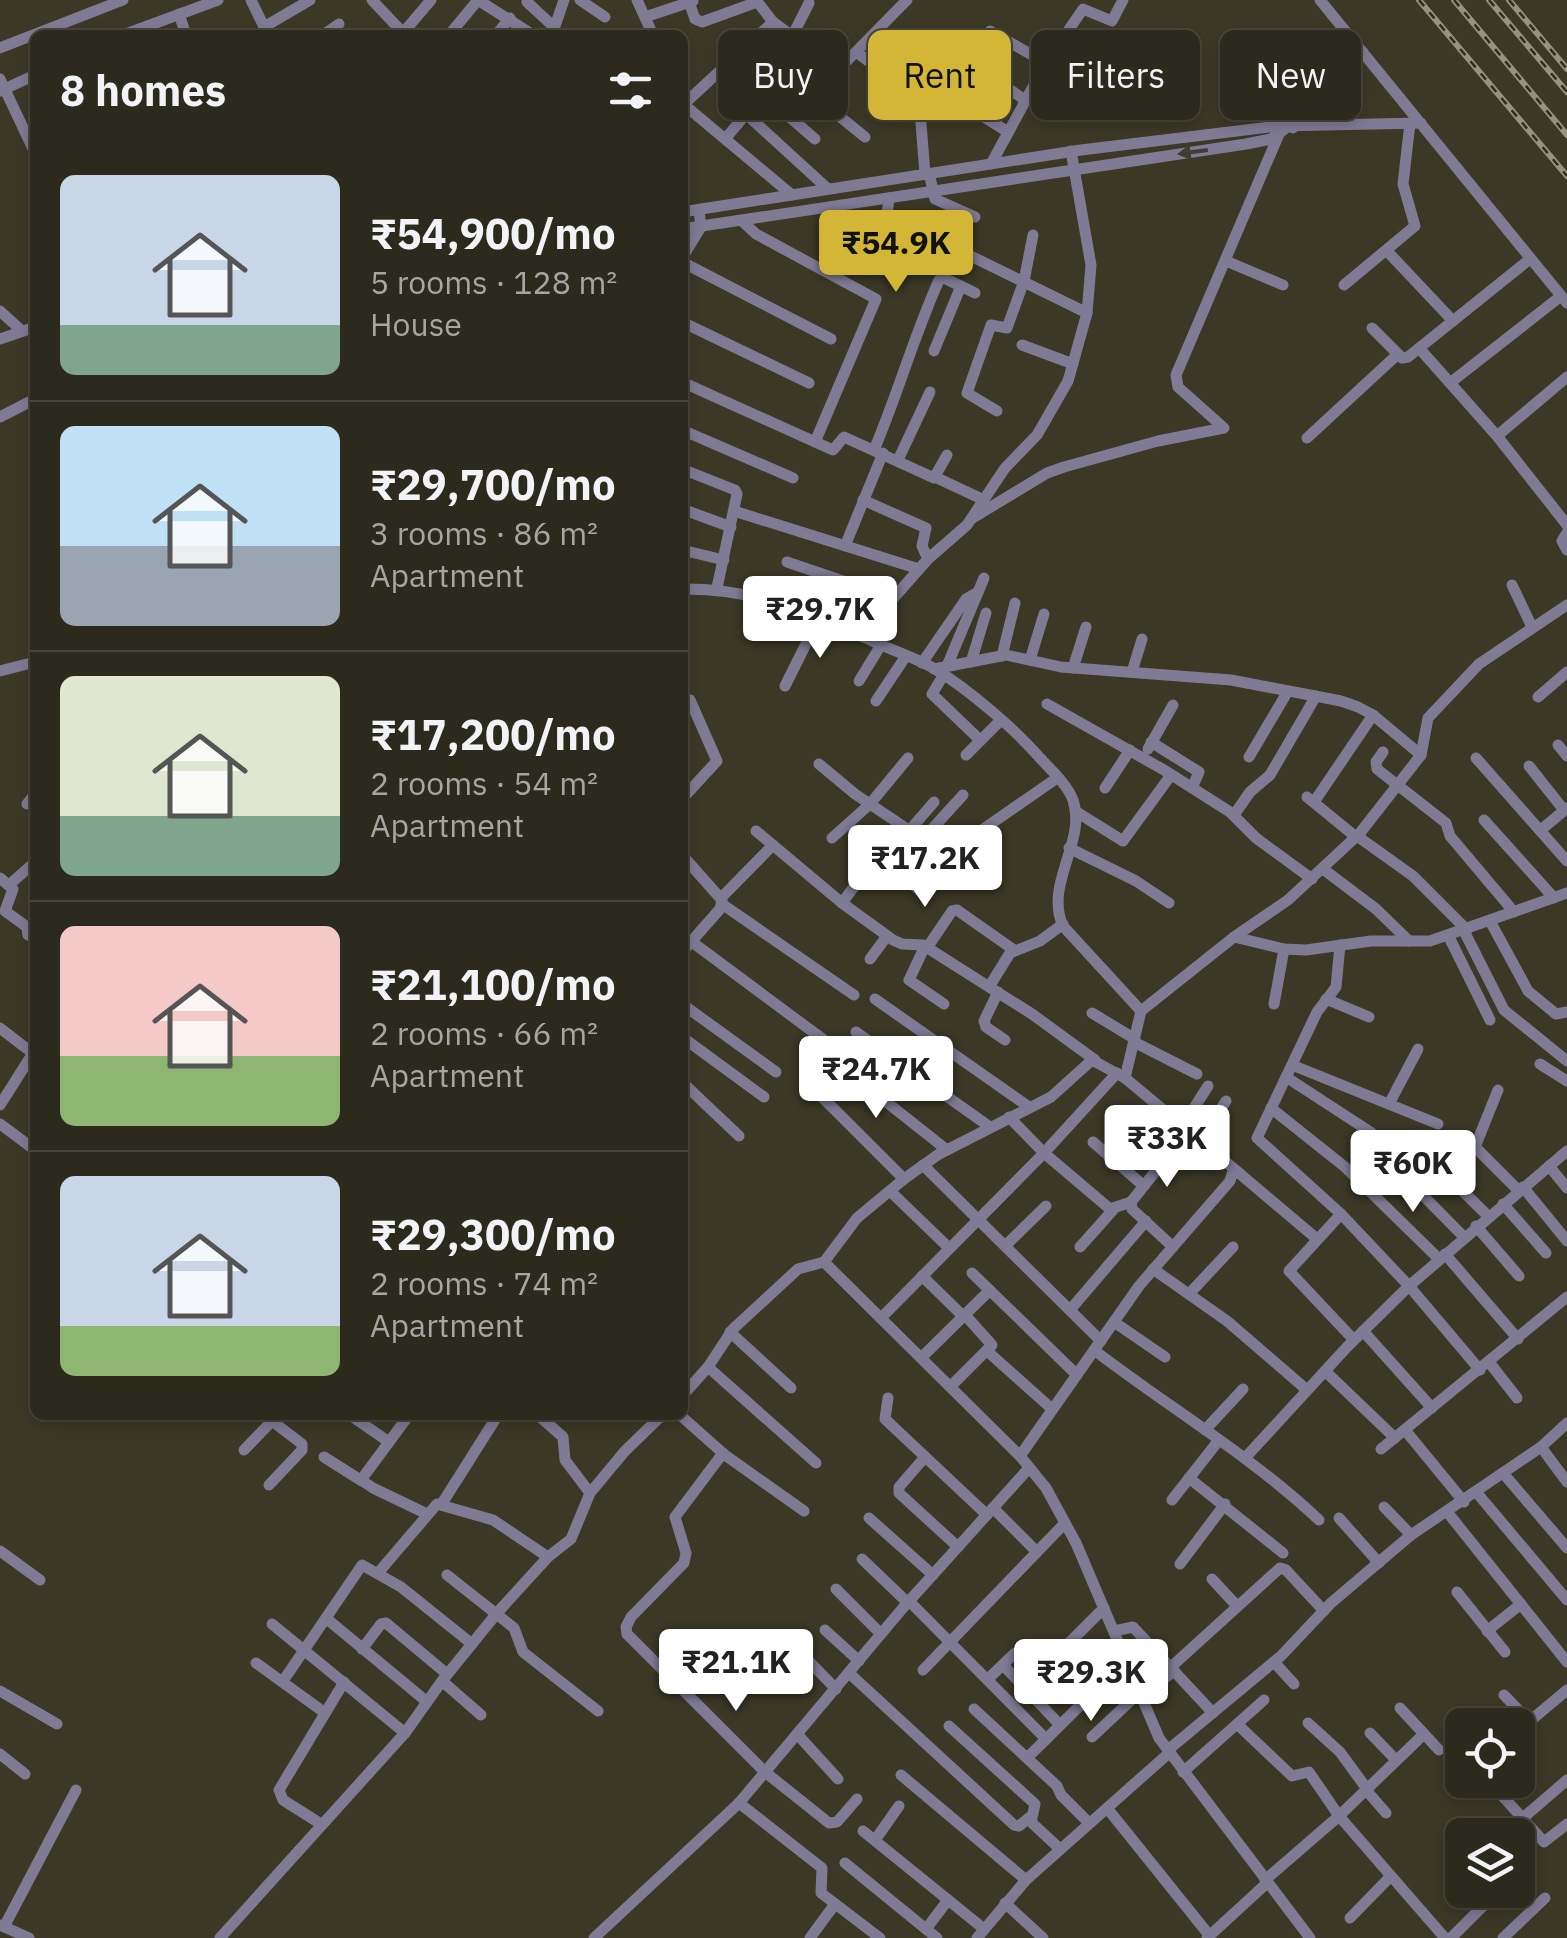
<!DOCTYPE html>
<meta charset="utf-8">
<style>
:root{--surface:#2c2a1c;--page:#343225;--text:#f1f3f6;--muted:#a6a7a3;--line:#48463b;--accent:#d3b635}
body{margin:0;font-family:"IBM Plex Sans",sans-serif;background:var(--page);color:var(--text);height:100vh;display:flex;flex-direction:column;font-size:38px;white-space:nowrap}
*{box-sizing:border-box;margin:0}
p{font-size:32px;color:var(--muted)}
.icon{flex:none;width:55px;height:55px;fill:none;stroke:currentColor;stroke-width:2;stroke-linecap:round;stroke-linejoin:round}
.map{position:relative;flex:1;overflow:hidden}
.sheet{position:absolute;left:30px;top:30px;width:658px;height:1390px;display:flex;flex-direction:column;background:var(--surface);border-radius:15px;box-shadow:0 5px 15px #0003,0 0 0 2px var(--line)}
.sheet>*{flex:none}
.banner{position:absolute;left:718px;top:30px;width:698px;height:90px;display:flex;gap:20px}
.tools{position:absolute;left:1445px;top:1708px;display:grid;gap:20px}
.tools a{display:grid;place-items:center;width:90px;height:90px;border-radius:15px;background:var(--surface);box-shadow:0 5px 15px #0003,0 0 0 2px var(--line);font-size:50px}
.price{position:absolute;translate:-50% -85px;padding:0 22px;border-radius:10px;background:#fff;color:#222;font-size:32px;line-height:65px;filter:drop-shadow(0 2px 5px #0008)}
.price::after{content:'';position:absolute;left:50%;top:60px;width:30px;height:22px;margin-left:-15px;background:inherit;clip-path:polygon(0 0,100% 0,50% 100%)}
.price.selected{background:var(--accent);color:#111}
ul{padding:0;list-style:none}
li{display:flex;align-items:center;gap:30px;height:250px;padding:0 30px}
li+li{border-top:2px solid var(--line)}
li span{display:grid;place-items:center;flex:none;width:280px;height:200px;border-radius:15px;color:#555}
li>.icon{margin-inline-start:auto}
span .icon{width:120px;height:120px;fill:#fffc;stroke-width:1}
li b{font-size:42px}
h2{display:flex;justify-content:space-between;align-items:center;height:120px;padding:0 30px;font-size:42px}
.pill{padding:0 35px;border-radius:15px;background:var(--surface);box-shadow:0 5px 15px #0003,0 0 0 2px var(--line);font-size:35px;line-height:90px}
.pill.selected{background:var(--accent);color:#111}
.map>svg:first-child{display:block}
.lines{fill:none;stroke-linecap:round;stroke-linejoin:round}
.minor{stroke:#7f7b95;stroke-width:11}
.rail-casing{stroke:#959284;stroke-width:6}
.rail{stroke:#312d1d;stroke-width:2.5;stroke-dasharray:8;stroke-linecap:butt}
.oneway{fill:#413d35}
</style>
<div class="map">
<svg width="1567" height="1938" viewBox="0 0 1567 1938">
<rect width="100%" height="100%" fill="#3b3826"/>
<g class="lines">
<g class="minor">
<path d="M251,0L268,35"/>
<path d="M372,0L405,35"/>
<path d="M478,0L533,35"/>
<path d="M580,0L605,17"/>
<path d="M637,0L653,35"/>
<path d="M756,0L773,22L838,70L907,0"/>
<path d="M1320,0L1567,303"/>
<path d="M527,2L554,27"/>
<path d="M689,2L695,19L702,22L757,2"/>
<path d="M179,14L186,35"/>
<path d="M645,17L693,1"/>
<path d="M264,27L310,0"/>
<path d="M990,31L1046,63"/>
<path d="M403,33L431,0"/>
<path d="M123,35L218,0"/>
<path d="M323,35L339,24"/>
<path d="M449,35L478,0"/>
<path d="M496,35L510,18"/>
<path d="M552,35L564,0"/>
<path d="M1061,39L1123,68"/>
<path d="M942,43L1025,100"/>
<path d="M0,48L123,0"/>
<path d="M856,52L919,98L925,174"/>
<path d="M777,66L865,137"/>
<path d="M1042,69L1116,102"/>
<path d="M0,79L35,153"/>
<path d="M927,81L1008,132"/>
<path d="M0,91L35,75"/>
<path d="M763,94L815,139"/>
<path d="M682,103L792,195"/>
<path d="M684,104L773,22"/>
<path d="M746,114L828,189"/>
<path d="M1293,128L1327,87L1363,52"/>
<path d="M725,139L763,94L809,3"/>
<path d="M991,164L1046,63L1083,9L1112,21L1123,0"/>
<path d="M929,173L935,199L975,217"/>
<path d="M889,198L887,215L1087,313"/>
<path d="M682,212L1081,150L1278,126L1421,123"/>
<path d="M742,221L756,234L876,299L815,442"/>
<path d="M682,229L1246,144L1271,139L1286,128"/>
<path d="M1387,251L1453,321"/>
<path d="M682,258L701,227L699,210"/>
<path d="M1226,261L1283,285"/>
<path d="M682,262L831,339"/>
<path d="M1344,285L1415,226L1403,184L1410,123"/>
<path d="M0,311L22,331"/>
<path d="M682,322L809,383"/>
<path d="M1372,328L1402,358L1408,357L1530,259"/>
<path d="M0,339L35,327"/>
<path d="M1022,345L1073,364"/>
<path d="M1419,348L1497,436L1567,525"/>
<path d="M934,351L961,286"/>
<path d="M682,382L833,450L844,437L934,478L947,455"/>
<path d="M1450,383L1561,296"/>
<path d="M997,411L967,393L991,325L1007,328L1024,281L1033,235"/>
<path d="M0,417L35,399"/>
<path d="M682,430L793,478"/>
<path d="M1497,436L1567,377"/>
<path d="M1307,438L1398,354"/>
<path d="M874,450C898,393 914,336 939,280L944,278L975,293"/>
<path d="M898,460L930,392"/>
<path d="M682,469L735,490L737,494L717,588"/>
<path d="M937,478L984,500"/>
<path d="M863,500L926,528L922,546L928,559"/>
<path d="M682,509L731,527"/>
<path d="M734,511L919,569"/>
<path d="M971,519L1047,473L1064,467L1158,441L1224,428L1178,387L1176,375L1279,134"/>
<path d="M1567,533L1562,541L1567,550"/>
<path d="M845,546L883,453"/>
<path d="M682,550L724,560"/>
<path d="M787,562L893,598"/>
<path d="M1512,585L1532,627"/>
<path d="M682,589C757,588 813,614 879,644C897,652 918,659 935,669C968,689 1015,729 1040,758C1051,770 1067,784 1073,800C1087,842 1044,883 1063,926L1141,1011L1125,1078L1239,1173L1232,1174L1230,1181L1139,1286L1020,1456"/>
<path d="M860,636L928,559L967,525L1005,468L1037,435L1068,381L1087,313L1091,265L1071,151"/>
<path d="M1002,656L1015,603"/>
<path d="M1030,660L1044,614"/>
<path d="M971,662L986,613"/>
<path d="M922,663L966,599L978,592"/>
<path d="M947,666L984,578"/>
<path d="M1073,668L1086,627"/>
<path d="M934,669L1006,655L1061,667L1231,680L1341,701L1358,707L1373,715L1421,755"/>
<path d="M0,671L35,662"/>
<path d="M1132,672L1142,639"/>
<path d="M943,676L932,694L980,740"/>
<path d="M859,681L881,645"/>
<path d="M785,686L819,618"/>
<path d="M1538,697L1567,672"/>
<path d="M876,701L906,656"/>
<path d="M1047,704L1164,770L1230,812L1256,838L1312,879"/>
<path d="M1151,742L1199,772L1192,788"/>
<path d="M1558,745L1567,756"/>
<path d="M1148,749L1173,705"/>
<path d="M1383,752L1376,762L1377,769L1446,823L1450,836L1514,912"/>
<path d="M966,755L1000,721"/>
<path d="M1249,757L1288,691"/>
<path d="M1476,758L1567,861"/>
<path d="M819,764L855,794L946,855L1057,778"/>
<path d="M1529,766L1564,810"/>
<path d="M1105,788L1130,750"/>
<path d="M1307,797L1356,837"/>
<path d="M682,799L717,761L690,700"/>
<path d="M1314,802L1373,715"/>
<path d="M27,804L35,794"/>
<path d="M1075,811L1123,841L1171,775"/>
<path d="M1234,815L1250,792L1270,775L1316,696"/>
<path d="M1484,820L1554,898"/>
<path d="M1542,829L1567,808"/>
<path d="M756,831L842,903L893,940L902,944L923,945L1032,1014L1095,1060"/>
<path d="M909,831L934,802"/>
<path d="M1357,836L1413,876L1467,930"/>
<path d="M832,838L870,804L908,758"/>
<path d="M922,840L963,795"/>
<path d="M1069,848L1136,881L1169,903"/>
<path d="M682,855L722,900L720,909L682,952"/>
<path d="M891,867L919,890L949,855"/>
<path d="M1323,869L1376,909L1409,941"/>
<path d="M0,878L13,889L5,911L27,927L28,935L35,938"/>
<path d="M9,885L35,862"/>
<path d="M721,898L773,845"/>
<path d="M842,903L873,861"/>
<path d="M722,904L854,995"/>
<path d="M1490,921L1528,991L1556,1014L1567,1012"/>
<path d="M1464,931L1504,1010L1567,1061"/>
<path d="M1234,937L1284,949L1306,950L1371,941H1430L1567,893"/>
<path d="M1449,937L1490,1020"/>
<path d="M692,942L828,1043"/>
<path d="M1340,945L1336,987L1317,1012L1257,1138L1341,1214L1409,1286L1480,1370"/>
<path d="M925,946L909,980L944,1004"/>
<path d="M927,948L952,911L957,910L1014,950"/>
<path d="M870,959L887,936"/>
<path d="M989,987L1010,953L1040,941L1063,924"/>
<path d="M998,992L984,1021L986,1027L1005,1040"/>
<path d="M875,999L1029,1107"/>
<path d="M1326,999L1369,1017"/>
<path d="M682,1004L776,1072"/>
<path d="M1274,1004L1284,949"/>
<path d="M1141,1011L1234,937L1288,900L1360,833L1421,755L1428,718L1479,664L1567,605"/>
<path d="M1092,1013L1135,1039"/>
<path d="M0,1028L35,1055"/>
<path d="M856,1032L990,1127"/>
<path d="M682,1037L764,1097"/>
<path d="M1134,1042L1197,1074"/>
<path d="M832,1059L947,1150"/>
<path d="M1540,1064L1567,1081"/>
<path d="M1292,1065L1438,1124"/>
<path d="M1286,1077L1372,1133"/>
<path d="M1125,1078L1092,1060L1051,1097L939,1154L904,1179L857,1218L824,1262L1020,1456L1046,1488L1076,1543L1159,1738L1310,1938"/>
<path d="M682,1082L739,1136"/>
<path d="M812,1087L904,1179"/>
<path d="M1498,1090L1475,1147L1519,1191"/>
<path d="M1389,1104L1418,1049"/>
<path d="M0,1105L35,1050"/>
<path d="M1271,1108L1345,1167L1439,1259"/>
<path d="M1009,1117L1044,1153L1110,1209L1131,1202"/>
<path d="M1126,1119L1170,1154"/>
<path d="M0,1124L35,1150"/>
<path d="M1182,1127L1208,1086"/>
<path d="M1093,1142L1144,1186"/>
<path d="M1199,1143L1226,1101"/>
<path d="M1414,1143L1488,1216"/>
<path d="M1391,1163L1464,1237"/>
<path d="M923,1165L1101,1341"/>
<path d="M1549,1166L1567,1188"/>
<path d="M1239,1173L1317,1239"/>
<path d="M1523,1187L1567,1241"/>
<path d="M890,1191L949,1248"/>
<path d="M1503,1204L1546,1253"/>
<path d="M1341,1214L1289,1271L1354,1340"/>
<path d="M1476,1226L1519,1276"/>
<path d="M1005,1246L1046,1206"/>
<path d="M1080,1247L1113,1210"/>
<path d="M1173,1247L1132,1209L1131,1202L1187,1132"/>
<path d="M1445,1254L1518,1339"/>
<path d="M1153,1269L1227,1321L1307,1390"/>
<path d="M972,1273L1077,1375"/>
<path d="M922,1276L963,1316"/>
<path d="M1189,1294L1233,1247"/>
<path d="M1070,1310L1146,1221"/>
<path d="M882,1317L1044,1153L1117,1073"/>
<path d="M1114,1322L1165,1357"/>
<path d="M1363,1331L1432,1408"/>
<path d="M730,1332L791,1388"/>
<path d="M1094,1350C1168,1407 1250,1455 1319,1520"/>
<path d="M987,1351L1052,1409"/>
<path d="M922,1357L990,1290"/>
<path d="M1489,1362L1517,1398"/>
<path d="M708,1367L816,1463"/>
<path d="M1325,1371L1395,1438"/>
<path d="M951,1386L992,1345L965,1315"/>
<path d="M682,1396L708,1367L733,1329L798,1269L824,1262"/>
<path d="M888,1398L885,1419L987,1515"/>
<path d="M350,1415L389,1442"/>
<path d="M409,1415L361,1480L373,1488L427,1514"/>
<path d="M538,1415L563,1437L565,1460L590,1493"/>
<path d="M680,1415L725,1455L804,1511"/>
<path d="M1205,1430L1243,1389"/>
<path d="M1405,1430L1464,1502"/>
<path d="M1541,1447L1567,1482"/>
<path d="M1381,1449L1567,1297"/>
<path d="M244,1450L272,1421L302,1444V1450L269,1485"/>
<path d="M723,1453L675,1517L686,1553L684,1563L631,1617L626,1627L627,1634L765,1772L829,1823L837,1822L857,1799"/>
<path d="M324,1457L362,1481"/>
<path d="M925,1457L899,1487V1493L958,1547"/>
<path d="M1245,1458L1347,1347L1409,1286L1567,1151"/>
<path d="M1503,1473L1567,1548"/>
<path d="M1189,1478L1283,1553"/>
<path d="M1477,1493L1567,1600"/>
<path d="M1172,1500L1219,1440"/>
<path d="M441,1505L498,1415"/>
<path d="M1384,1507L1411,1535"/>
<path d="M993,1508L1037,1552"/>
<path d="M1448,1513L1567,1662"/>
<path d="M869,1518L933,1575"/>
<path d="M1339,1518L1379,1563"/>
<path d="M0,1551L40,1580"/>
<path d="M862,1559L908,1603"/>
<path d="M1180,1564L1225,1504"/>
<path d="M378,1573L437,1504L493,1520L548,1557"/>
<path d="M447,1575L514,1628L523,1652L598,1711"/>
<path d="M1212,1579L1236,1605"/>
<path d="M836,1589L881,1634"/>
<path d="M1457,1592L1505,1652"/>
<path d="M909,1601L1046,1739"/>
<path d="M327,1619L426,1701"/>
<path d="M272,1624L405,1733"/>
<path d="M825,1630L859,1661"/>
<path d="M1114,1631L1133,1627L1213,1713"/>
<path d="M1487,1631L1521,1604"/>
<path d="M362,1649L381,1624L386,1623L447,1674"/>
<path d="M800,1652L836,1689"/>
<path d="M1060,1652L1104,1608"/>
<path d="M1274,1662L1294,1684"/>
<path d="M256,1663L325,1713"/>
<path d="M1003,1665L1060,1725"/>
<path d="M1171,1667L1280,1568L1286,1570L1324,1611"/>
<path d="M923,1670L1065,1523"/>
<path d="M849,1673L1014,1825L1019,1826L1030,1817"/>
<path d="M989,1678L1015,1653"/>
<path d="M283,1681L362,1565L401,1587L472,1644"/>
<path d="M442,1681L481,1715"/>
<path d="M0,1691L57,1724"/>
<path d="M1504,1695L1528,1720"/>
<path d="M1141,1696L1174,1671"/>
<path d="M1400,1708L1439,1750"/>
<path d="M974,1709L1057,1786L1061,1795L1089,1823"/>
<path d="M1308,1723L1340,1752L1367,1789"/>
<path d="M1237,1724L1292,1776L1309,1772L1339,1816L1445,1938"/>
<path d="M949,1726L1035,1804L1031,1822L1060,1849"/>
<path d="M1518,1731L1567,1690"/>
<path d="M1370,1733L1396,1760"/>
<path d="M797,1734L838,1779"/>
<path d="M1092,1737L1140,1692"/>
<path d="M1168,1750L1281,1656L1331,1603L1411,1535L1541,1447L1567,1423"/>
<path d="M0,1754L25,1774"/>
<path d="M1027,1758L1126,1660"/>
<path d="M1183,1772L1264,1700"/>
<path d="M901,1775L1026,1880"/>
<path d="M1488,1780L1544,1842L1567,1824"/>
<path d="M1366,1790L1386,1813"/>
<path d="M739,1803L822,1868L821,1893L880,1938"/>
<path d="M1107,1808L1209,1935"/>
<path d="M1524,1817L1567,1780"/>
<path d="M321,1824L283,1800L279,1790L344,1682"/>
<path d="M863,1831L984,1929"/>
<path d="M875,1840L899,1806"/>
<path d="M845,1863L937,1938"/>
<path d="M1265,1880L1339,1816L1424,1734"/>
<path d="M1005,1903L1043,1938"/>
<path d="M1350,1918L1391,1876"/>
<path d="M0,1925L29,1938"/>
<path d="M4,1927L76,1790"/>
<path d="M926,1929L948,1900"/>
<path d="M220,1938L405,1733L442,1681L497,1613L548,1557L571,1539L590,1493L625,1451L662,1415"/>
<path d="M594,1938L739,1803L902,1609L1029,1468"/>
<path d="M810,1938L835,1904"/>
<path d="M977,1938L1026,1880L1169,1753"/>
<path d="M1207,1938L1267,1883"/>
<path d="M1451,1938L1485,1904"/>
<path d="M1503,1938L1545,1898"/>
</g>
<defs>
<g id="rail">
<path d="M1419,0L1567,176"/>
<path d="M1454,0L1567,135"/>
<path d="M1489,0L1567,92"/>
<path d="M1509,0L1567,69"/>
</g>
</defs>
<use href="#rail" class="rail-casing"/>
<use href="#rail" class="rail"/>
</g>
<defs><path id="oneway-solid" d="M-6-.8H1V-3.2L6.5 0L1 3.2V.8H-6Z" transform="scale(2.5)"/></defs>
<use class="oneway" href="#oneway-solid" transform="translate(1193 152) rotate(172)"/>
</svg>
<div class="tools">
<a><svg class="icon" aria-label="locate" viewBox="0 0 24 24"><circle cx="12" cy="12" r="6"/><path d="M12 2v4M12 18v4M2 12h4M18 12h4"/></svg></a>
<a><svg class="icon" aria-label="layers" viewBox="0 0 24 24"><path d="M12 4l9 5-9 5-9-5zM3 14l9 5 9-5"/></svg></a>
</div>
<b class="price selected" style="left:896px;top:295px">₹54.9K</b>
<b class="price" style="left:820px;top:661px">₹29.7K</b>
<b class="price" style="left:925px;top:910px">₹17.2K</b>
<b class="price" style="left:876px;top:1121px">₹24.7K</b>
<b class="price" style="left:1167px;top:1190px">₹33K</b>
<b class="price" style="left:1413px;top:1215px">₹60K</b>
<b class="price" style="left:736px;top:1714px">₹21.1K</b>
<b class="price" style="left:1091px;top:1724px">₹29.3K</b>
<div class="banner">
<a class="pill">Buy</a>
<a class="pill selected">Rent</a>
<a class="pill">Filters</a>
<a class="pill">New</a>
</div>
<section class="sheet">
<h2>8 homes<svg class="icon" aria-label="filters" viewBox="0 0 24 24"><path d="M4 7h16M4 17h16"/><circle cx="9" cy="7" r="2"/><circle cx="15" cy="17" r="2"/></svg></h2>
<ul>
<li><span style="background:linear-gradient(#c9d6e8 75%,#7fa58c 0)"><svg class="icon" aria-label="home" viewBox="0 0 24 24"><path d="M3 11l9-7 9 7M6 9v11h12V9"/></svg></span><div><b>₹54,900/mo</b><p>5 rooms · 128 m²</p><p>House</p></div></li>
<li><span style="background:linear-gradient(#bfe0f5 60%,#9aa5b1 0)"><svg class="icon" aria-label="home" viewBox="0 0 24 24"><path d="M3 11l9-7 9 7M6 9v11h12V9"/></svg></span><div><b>₹29,700/mo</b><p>3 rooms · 86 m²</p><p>Apartment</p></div></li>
<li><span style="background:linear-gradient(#dfe7d0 70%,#7fa58c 0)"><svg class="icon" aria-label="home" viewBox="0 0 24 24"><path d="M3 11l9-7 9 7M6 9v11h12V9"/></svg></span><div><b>₹17,200/mo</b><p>2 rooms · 54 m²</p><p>Apartment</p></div></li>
<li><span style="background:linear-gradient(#f6c9c9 65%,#8fb573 0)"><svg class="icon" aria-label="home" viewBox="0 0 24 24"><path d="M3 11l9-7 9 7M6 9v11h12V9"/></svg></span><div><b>₹21,100/mo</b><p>2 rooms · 66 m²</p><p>Apartment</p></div></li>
<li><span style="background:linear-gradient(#c9d6e8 75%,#8fb573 0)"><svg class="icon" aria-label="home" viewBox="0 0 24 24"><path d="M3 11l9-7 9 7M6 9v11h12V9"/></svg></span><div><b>₹29,300/mo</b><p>2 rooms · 74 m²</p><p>Apartment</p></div></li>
</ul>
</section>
</div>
